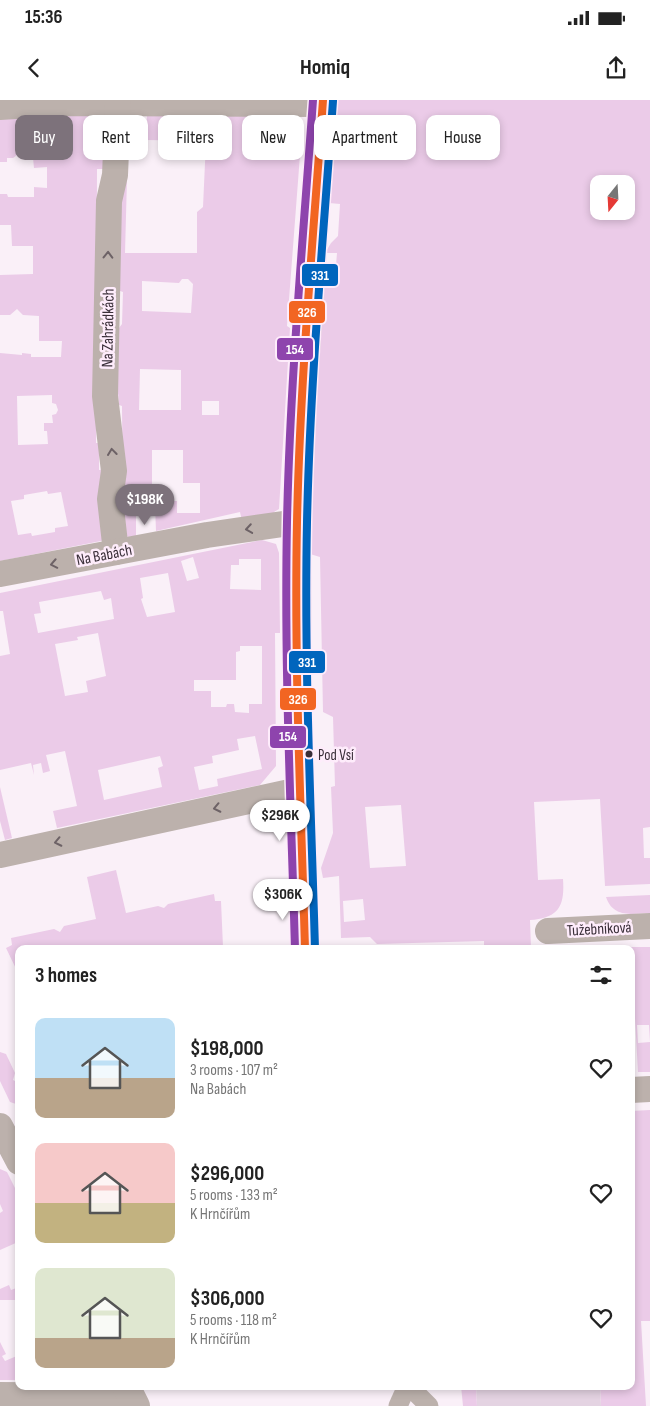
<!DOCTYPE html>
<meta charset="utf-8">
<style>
:root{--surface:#fff;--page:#f6f6f6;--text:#222;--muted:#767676;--accent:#7d727b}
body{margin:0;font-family:"Sofia Sans Condensed",sans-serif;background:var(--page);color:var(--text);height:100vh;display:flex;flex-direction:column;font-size:19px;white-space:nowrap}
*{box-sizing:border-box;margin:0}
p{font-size:16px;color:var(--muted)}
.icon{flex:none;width:28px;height:28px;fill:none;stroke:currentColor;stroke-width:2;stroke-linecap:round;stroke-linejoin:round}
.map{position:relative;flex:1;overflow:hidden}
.drawer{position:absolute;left:15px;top:845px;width:620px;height:445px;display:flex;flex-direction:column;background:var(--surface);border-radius:10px;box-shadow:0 2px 8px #0003}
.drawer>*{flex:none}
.top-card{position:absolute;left:15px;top:15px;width:620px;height:45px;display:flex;gap:10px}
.needle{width:32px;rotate:198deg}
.tools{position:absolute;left:590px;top:75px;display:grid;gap:10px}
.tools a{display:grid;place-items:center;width:45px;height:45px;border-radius:10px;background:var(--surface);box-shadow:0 2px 8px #0003;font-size:25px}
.price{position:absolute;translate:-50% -42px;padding:0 11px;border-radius:18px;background:#fff;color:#222;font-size:16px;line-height:32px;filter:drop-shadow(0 1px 2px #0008)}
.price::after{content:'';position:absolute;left:50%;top:30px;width:15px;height:11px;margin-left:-8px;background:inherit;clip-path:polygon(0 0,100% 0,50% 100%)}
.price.active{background:var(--accent);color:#fff}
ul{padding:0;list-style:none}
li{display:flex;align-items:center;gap:15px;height:125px;padding:0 20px}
li span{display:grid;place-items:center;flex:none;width:140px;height:100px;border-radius:10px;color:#555}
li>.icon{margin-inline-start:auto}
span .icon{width:60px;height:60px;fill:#fffc;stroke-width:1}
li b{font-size:21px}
h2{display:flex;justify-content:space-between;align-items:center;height:60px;padding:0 20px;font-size:21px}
.tag{padding:0 18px;border-radius:10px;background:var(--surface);box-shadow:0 2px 8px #0003;font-size:18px;line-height:45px}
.tag.active{background:var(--accent);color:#fff}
.status{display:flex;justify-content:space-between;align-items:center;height:35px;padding:0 25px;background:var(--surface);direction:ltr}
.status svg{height:14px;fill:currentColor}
header{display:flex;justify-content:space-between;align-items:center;height:65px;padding:0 20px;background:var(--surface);font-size:22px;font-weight:700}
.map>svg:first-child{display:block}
.green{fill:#ebcbe8;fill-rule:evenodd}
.building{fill:#e4d3e2}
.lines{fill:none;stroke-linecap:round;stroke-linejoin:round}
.pedestrian{stroke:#bcb1ac;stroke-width:19}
.minor{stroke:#bcb1ac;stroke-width:26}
.tertiary{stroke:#bcb1ac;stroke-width:28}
.bus-1-casing{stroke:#feecfb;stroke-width:11}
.bus-2-casing{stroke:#feecfb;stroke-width:11}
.bus-3-casing{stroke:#feecfb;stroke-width:11}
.bus-1{stroke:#f26522;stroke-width:8}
.bus-2{stroke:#0065bd;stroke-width:8}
.bus-3{stroke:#8e44ad;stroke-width:8}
.oneway{stroke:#6d6266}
.bus-dot{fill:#392e38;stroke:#feecfb;stroke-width:2}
.labels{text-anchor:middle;stroke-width:5;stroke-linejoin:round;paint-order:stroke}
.bus-label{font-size:15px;fill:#392e38;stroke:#feecfb;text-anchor:start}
.street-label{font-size:16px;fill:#392e38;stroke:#feecfb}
.line-badge{stroke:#feecfb;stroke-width:2}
.badge-label{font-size:14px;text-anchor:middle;font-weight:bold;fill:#fff}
</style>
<div class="status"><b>15:36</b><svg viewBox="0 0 49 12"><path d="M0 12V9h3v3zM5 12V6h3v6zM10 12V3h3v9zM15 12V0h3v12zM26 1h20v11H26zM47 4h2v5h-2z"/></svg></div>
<header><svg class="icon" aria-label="back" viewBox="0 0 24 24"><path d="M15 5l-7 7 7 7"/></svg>Homiq<svg class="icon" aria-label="share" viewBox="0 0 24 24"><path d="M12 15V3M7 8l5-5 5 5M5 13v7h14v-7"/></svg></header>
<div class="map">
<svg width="650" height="1306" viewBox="0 0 650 1306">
<rect width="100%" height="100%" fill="#faf0f8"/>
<g class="green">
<path d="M335,0H650V727L643,728L644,758H650V784L605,786L600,699L534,702L538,780L563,779C565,807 558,818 530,820L531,849H484V841L377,844L370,837L341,838L339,776L323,778L321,768L333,733L331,687L335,686L333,617L323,612L320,457L310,454V395L325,164L336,165L337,153H325L331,143L338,136L340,104L329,103ZM599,84H626V111H599ZM401,705L406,766L370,768L365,707ZM363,799L365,820L344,822L343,801Z"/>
<path d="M46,14L101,16L107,19L103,69H97L96,343H99V370L107,369L106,440L0,461V253L22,255V253L31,254V257H61L62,241H39V216L23,215L17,209L10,215H0V175L33,174V146H12L11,125H0V94H7L8,97H34V87L47,88V67L34,68L33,58L28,59L24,54L17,55L13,58H7V62H0V19ZM52,295V303L56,304L58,310L56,314L52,315L53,323H44V331H47L48,344L18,345L17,296ZM47,391L48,394L61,392L68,426L55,428V432L32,436L31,433L18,435L11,401L24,399V395Z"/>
<path d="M147,14L281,16L285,19L291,29L287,41L300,55L287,226L290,228L279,409L274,412L275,416L242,421L240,412L156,431L155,405L136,407V436L128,437L123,433L122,306L119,305L113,236L122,224L123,192L120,191L115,123L127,79L125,153H197V112L203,107L206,41L146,40ZM182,179H188L193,184L191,213L142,211V181L179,183ZM140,269L181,270V310H139ZM202,301H219V315H202ZM152,350H183V383H200V413H177V401H152Z"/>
<path d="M262,440L276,444L279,453L280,533H275L276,666L260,685L57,728L53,711L77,706L65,651L46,655L50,671L43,673L41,663L33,665L34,675L31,663L0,670V556L10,554L3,511H0V493ZM193,457L199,478L187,481L181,461ZM239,459H261V490L230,489L231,465H239ZM168,473L175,512L147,517L141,499L143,498L140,478ZM101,491L104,500L111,498L114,519L38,533L34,514L41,513L39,502ZM98,533L106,576L86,581L88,592L65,596L55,544L78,540L77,537ZM240,546H262V604H249V613L235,612L234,604H227L226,607H211V591H194V580H236V552L240,551ZM255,636L262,669L217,679L218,686L199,690L194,667L213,663L212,656L239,650L237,639ZM160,656L163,666L158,668L162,687L104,700L98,670Z"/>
<path d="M0,687L12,738L5,740L0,721Z"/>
<path d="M116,770L126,813L158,806L164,808L168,804L214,794L215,801H221L223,847L221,849H19V875L6,848L12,845L11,838L54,829L60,832L64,826L96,819L87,777Z"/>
<path d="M650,795V813C632,814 613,818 606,797Z"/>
<path d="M631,847H650V942L649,925H637L638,943L650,942V972H638Z"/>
<path d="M0,952L6,954L15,973L13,980L19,983V1005L10,1002L0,981Z"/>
<path d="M650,1010V1221H641L646,1306H601L600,1286H631V1011Z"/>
<path d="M0,1069L7,1072L19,1096V1144L18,1142L0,1150V1113L3,1111L0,1104Z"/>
<path d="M9,1185L11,1190L19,1187V1218L16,1200H0V1189Z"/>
<path d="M0,1242L6,1254L2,1256L5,1261L19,1255V1280H0Z"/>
<path d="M461,1286H476L477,1306H463Z"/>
</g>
<path class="building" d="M476,1286H600L601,1306H477Z"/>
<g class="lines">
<g class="pedestrian">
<path d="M409,1286L429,1306"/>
<path d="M398,1306L407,1286"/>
</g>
<g class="minor">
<path d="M0,7L61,3L322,4"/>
<path d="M116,452L110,399L114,371L105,296L109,101L115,75L118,4"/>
<path d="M0,474L207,435L297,422"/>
<path d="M0,755L299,690"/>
<path d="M548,831L650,826"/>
<path d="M631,990L650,989"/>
<path d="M0,1026L19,1062"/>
<path d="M0,1295L130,1296"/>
</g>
<g class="tertiary">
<path d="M305,849L298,624L297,422L302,310L323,0"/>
<path d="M126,1286L136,1306"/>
</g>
<defs>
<path id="bus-1" d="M305,849C301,707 294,564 297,422C300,281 313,140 323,0"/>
<path id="bus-2" d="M315,849C311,707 304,564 307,422C310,282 323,141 333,1"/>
<path id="bus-3" d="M295,849C291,707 284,564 287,422C290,281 303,140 313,0"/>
</defs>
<use href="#bus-1" class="bus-1-casing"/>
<use href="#bus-2" class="bus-2-casing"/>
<use href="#bus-3" class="bus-3-casing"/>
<use href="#bus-1" class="bus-1"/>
<use href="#bus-2" class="bus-2"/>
<use href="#bus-3" class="bus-3"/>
</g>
<defs><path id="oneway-chevron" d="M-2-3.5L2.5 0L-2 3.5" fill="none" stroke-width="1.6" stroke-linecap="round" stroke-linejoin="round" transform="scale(1.25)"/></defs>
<g class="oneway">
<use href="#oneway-chevron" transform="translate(108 155) rotate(-89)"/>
<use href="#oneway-chevron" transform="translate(112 352) rotate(-97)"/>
<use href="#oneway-chevron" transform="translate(249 429) rotate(171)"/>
<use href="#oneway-chevron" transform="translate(54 464) rotate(169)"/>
<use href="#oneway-chevron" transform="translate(217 708) rotate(168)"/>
<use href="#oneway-chevron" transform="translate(58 742) rotate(168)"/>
</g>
<circle class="bus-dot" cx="309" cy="654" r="4.5"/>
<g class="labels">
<g class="bus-label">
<text x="318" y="660">Pod Vsí</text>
</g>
<g class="street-label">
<text transform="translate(107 228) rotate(-89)" y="6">Na Zahrádkách</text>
<text transform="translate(104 454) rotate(-11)" y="6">Na Babách</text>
<text transform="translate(599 828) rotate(-3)" y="6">Tužebníková</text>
</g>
</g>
<g class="line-badge">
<rect x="301" y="163" width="38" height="24" rx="5" fill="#0065bd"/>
<rect x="288" y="200" width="38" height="24" rx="5" fill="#f26522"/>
<rect x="276" y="237" width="38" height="24" rx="5" fill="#8e44ad"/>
<rect x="288" y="550" width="38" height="24" rx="5" fill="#0065bd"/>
<rect x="279" y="587" width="38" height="24" rx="5" fill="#f26522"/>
<rect x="269" y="625" width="38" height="24" rx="5" fill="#8e44ad"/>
</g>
<g class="badge-label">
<text x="320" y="180">331</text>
<text x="307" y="217">326</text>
<text x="295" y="254">154</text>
<text x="307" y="567">331</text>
<text x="298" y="604">326</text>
<text x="288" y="641">154</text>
</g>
</svg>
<div class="tools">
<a><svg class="needle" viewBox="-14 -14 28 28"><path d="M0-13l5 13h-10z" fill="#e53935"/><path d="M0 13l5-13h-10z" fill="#767676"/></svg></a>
</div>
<b class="price active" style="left:145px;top:426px">$198K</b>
<b class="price" style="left:280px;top:742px">$296K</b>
<b class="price" style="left:283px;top:821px">$306K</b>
<div class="top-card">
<a class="tag active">Buy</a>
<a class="tag">Rent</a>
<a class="tag">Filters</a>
<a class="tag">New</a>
<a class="tag">Apartment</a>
<a class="tag">House</a>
</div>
<section class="drawer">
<h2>3 homes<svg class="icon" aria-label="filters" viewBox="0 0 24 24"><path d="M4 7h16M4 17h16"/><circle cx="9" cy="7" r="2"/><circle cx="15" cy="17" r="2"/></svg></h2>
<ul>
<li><span style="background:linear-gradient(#bfe0f5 60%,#b9a48a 0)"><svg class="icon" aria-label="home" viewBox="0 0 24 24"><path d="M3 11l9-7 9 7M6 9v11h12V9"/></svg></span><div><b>$198,000</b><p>3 rooms · 107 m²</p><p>Na Babách</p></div><svg class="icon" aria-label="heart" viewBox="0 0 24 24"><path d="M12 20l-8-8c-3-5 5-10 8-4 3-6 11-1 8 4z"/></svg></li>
<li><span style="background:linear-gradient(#f6c9c9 60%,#c2b280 0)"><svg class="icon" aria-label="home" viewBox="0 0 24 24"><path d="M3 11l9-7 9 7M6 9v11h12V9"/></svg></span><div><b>$296,000</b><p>5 rooms · 133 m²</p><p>K Hrnčířům</p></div><svg class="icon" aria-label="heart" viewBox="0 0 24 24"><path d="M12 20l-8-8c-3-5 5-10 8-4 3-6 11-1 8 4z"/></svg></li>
<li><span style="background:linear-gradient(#dfe7d0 70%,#b9a48a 0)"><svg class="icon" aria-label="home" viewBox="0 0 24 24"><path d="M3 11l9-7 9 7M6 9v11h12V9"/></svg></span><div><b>$306,000</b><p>5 rooms · 118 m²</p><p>K Hrnčířům</p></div><svg class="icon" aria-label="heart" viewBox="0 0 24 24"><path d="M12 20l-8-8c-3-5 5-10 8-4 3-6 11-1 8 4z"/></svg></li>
</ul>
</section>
</div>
